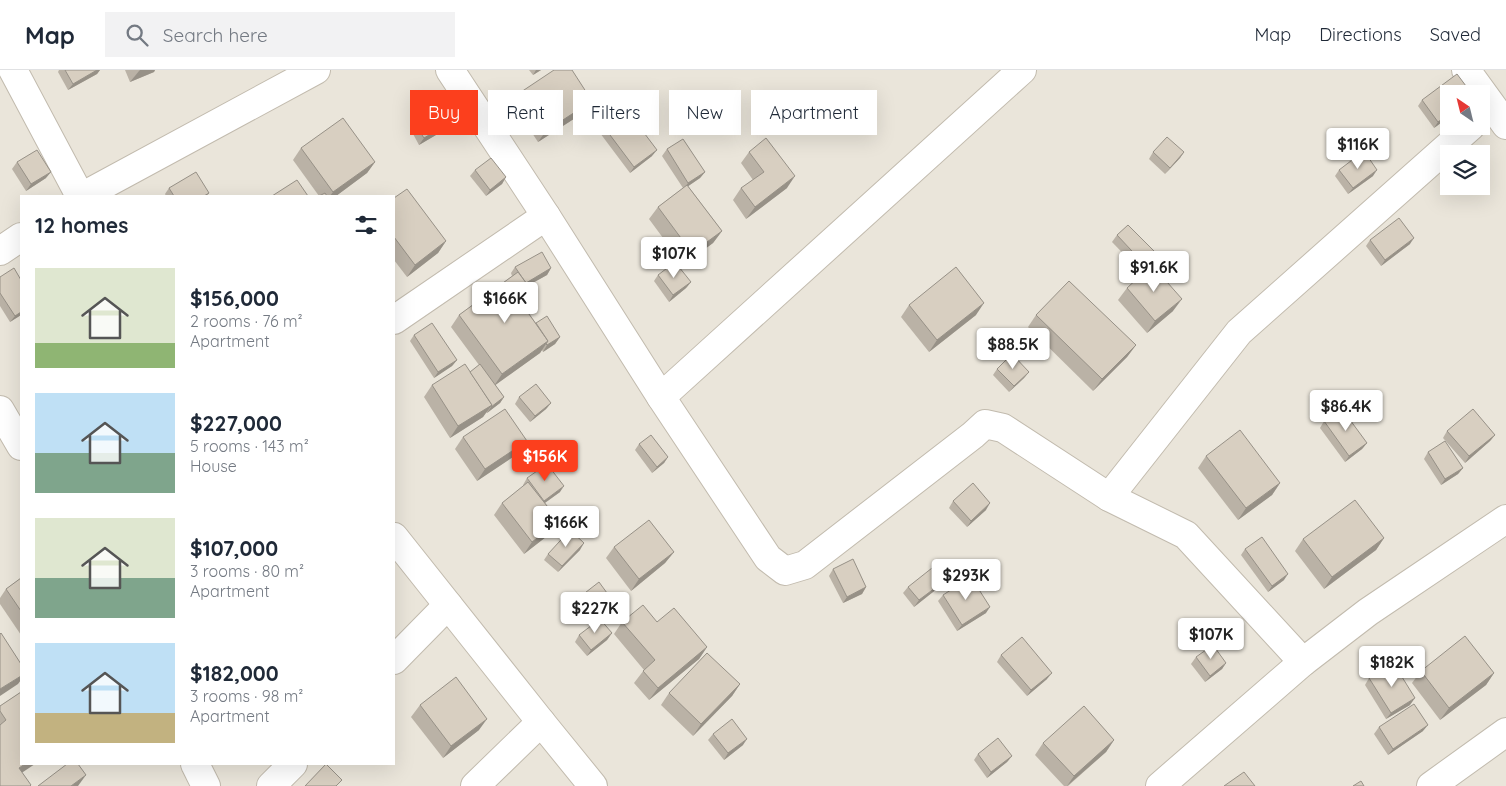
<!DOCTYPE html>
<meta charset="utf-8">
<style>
:root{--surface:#fff;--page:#f2f2f3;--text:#1f2937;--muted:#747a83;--line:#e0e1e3;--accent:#fc3f1d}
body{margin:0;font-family:Quicksand,sans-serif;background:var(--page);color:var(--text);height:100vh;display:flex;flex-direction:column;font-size:19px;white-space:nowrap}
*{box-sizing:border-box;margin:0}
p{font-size:16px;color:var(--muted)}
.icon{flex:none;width:28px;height:28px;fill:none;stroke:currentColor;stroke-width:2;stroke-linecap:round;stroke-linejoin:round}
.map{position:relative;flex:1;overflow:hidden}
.sheet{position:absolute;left:20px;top:125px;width:375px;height:570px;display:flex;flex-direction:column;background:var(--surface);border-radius:0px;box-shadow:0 5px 20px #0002}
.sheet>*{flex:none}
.top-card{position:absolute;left:410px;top:20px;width:475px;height:45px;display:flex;gap:10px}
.needle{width:32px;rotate:325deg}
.controls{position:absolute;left:1440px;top:15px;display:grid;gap:10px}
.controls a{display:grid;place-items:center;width:50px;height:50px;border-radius:0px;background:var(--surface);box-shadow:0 5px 20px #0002;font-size:25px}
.price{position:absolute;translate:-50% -42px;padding:0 11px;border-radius:5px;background:#fff;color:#222;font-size:16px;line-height:32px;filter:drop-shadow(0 1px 2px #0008)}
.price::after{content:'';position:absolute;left:50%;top:30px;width:15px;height:11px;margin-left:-8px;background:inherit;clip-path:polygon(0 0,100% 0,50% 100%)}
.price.current{background:var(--accent);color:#fff}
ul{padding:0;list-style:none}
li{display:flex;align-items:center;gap:15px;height:125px;padding:0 15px}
li span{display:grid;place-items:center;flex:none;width:140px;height:100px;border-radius:0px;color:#555}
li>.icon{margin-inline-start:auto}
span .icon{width:60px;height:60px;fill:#fffc;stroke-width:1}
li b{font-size:21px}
h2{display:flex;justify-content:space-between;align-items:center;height:60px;padding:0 15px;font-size:21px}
.tag{padding:0 18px;border-radius:0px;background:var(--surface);box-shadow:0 5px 20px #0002;font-size:18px;line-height:45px}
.tag.current{background:var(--accent);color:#fff}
header{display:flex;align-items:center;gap:30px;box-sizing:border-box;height:70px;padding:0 25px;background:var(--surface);border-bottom:1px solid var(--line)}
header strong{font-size:24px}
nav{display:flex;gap:28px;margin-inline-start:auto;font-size:18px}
.search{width:350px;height:45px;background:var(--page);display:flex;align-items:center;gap:12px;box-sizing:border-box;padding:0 18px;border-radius:0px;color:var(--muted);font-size:19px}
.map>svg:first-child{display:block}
.residential{fill:#eae5da;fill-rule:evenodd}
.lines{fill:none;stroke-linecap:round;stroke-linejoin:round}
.street-casing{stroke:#c2bbae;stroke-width:30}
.street{stroke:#fff;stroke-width:28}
.wall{fill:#bab2a6}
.shaded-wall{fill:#979187}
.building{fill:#d8cfc1;stroke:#979187}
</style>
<header>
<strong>Map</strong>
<div class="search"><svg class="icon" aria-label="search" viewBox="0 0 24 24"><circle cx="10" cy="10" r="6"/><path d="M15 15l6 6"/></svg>Search here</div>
<nav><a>Map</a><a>Directions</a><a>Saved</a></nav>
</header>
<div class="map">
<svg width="1506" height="716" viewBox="0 0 1506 716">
<rect width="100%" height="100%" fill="#f6f3ec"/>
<path class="residential" d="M0,0H1506V716H0ZM1449,24H1481V56H1449ZM1449,84H1481V116H1449ZM21,126H394V694H21Z"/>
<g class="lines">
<defs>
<g id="street">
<path d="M13,0L80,126"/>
<path d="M450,0L546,146L661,327L768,488L785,501L805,495L973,365L985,354L1003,358L1109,427L1186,465L1303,592"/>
<path d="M1466,0L1506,55"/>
<path d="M83,126L316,0"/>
<path d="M0,181L21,167"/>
<path d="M394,250L546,146"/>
<path d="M661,327L1022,0"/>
<path d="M0,340L21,376"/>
<path d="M1109,427L1239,262L1471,56"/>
<path d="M394,467L541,652L593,716"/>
<path d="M394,590L448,535"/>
<path d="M195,694L206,716"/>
<path d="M271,716L293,694"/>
<path d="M475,716L541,652"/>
<path d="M1160,716L1303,592L1368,542L1506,449"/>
<path d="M1431,716L1506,662"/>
</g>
</defs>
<use href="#street" class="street-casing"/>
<use href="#street" class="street"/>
</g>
<g class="wall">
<path d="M59,0H100L97,4L68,20L58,2Z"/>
<path d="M125,0H155L154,2L130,12Z"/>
<path d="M529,0H541L533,5Z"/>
<path d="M521,22L592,31L583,43L538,72L513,34Z"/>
<path d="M1422,30L1449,47L1434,58L1418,36Z"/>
<path d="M446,55L441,62L419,75L412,62L416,56Z"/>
<path d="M604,57L652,86L630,103L600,63Z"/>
<path d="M301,78L375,92L367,103L336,126H319L293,90Z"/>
<path d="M667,79L705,102L700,108L688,116L722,161L713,173L683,195L649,149L658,137L683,118L662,86Z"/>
<path d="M749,82L787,118L746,149L733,130L741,118L753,110L741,93Z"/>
<path d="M1153,82H1184L1180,88L1165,104L1149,89Z"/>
<path d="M17,92L46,108L26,121L12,99Z"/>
<path d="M475,100L506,107L502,114L486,126L470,106Z"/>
<path d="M1339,100L1373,106L1348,124L1335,106Z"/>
<path d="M169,118L209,123L207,126H166L165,124Z"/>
<path d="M394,128L446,171L438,183L407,207L394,190Z"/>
<path d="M1117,165L1152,189L1140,201L1112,172Z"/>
<path d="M1370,170L1410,174L1381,196L1366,176Z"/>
<path d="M515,197L551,198L547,205L527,216L532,221L523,233L522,234L536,253L560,267L555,274L543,282L542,280L540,283L495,315L504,327L500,333L487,343L486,342L483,347L450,368L424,327L432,315L470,302L479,295L451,257L459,245L512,206L511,203Z"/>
<path d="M658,205L691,212L686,218L669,232L654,211Z"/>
<path d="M0,207L21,245L10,252L0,236Z"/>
<path d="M1127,218L1173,241L1147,263L1118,230Z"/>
<path d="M909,235L976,245L929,282L901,247Z"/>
<path d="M1036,245L1136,275L1127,287L1093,321L1028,257Z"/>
<path d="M414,265L457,290L452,296L434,308L410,271Z"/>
<path d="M997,299L1029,302L1024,308L1009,322L993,305Z"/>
<path d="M519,327L551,333L546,339L530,352L515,334Z"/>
<path d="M1324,351L1367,373L1362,379L1345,392L1320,358Z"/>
<path d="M1447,361L1495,365L1490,371L1465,393L1443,368Z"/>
<path d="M463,367L527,371L519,383L477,411L455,379Z"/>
<path d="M639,374L668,387L664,393L652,403L635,380Z"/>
<path d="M1428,382L1463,398L1458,404L1441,415L1424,389Z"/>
<path d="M1206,386L1280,413L1272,425L1238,450L1198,398Z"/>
<path d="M527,408L560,422L545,433L559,451L551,463L524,484L494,445L502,433L524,416L523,415Z"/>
<path d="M953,431L986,440L967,457L949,438Z"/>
<path d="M1384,468L1376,480L1324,519L1295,481L1303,469Z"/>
<path d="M614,477L674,482L665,493L631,521L606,488Z"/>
<path d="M1245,479L1284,510L1268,522L1241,485Z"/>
<path d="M580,480L558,502L544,490L548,484Z"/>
<path d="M833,499L866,517L862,524L843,533L829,506Z"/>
<path d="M21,508V565L0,534V528L6,519Z"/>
<path d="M943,512L938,518L914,537L903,523L908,517Z"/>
<path d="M943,525L986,543L957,561L938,531Z"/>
<path d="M581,526L615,534L611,540L593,553L577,532Z"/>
<path d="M622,552H657L707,577L699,589L649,630L634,613L644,600L614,564Z"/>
<path d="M612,563L607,570L587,586L575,572L579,565Z"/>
<path d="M1001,585L1047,609L1027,626L997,592Z"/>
<path d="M1196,587L1226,593L1222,599L1205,612L1191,594Z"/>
<path d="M1421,601L1494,603L1486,615L1440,650L1412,613Z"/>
<path d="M1369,608L1410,635L1386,649L1365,615Z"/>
<path d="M740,614L732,626L693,666L661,635L669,623Z"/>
<path d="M21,622L22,702L0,716V636Z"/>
<path d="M420,635L479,660L443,688L411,647Z"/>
<path d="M1379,657L1423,661L1388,685L1374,664Z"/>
<path d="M713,664L743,675L724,690L708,670Z"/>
<path d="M1114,670L1106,682L1068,716H1064L1035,685L1043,673Z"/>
<path d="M978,684L1012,686L1007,692L987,708L974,690Z"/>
</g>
<g class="shaded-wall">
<path d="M97,0H100L97,4L68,20L73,14Z"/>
<path d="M140,0H155L154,2L130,12L139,1Z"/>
<path d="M536,0H541L533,5Z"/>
<path d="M592,31L583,43L538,72L546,61Z"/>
<path d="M1449,44V47L1434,58L1438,52Z"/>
<path d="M446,55L441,62L419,75L424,68Z"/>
<path d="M657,80L652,86L630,103L634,97Z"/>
<path d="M1184,82L1180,88L1165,104L1170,98Z"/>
<path d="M375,92L367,103L336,126H330L333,122Z"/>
<path d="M1377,100L1373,106L1348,124L1353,118Z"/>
<path d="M51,102L46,108L26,121L31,114Z"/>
<path d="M705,102L700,108L684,119L688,113Z"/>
<path d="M795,106L787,118L746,149L755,137Z"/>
<path d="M506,107L502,114L486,126L490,120Z"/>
<path d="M722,161L713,173L683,195L692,183Z"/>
<path d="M1414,168L1410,174L1381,196L1385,190Z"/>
<path d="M446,171L438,183L407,207L415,195Z"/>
<path d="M1156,183L1152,189L1140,201L1145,195Z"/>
<path d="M551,198L547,205L520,220L525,213Z"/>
<path d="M691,212L686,218L669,232L673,225Z"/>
<path d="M532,221L523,233L510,242L519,230Z"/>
<path d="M1182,229L1173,241L1147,263L1155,251Z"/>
<path d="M984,233L976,245L929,282L937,270Z"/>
<path d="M21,242V245L10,252L15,246Z"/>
<path d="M560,267L555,274L543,282L547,275Z"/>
<path d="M548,271L540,283L494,316L502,304Z"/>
<path d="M1136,275L1127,287L1093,321L1102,309Z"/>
<path d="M457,290L452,296L434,308L438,302Z"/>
<path d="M1029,302L1024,308L1009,322L1014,316Z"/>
<path d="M504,327L500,333L487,343L491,337Z"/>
<path d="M551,333L546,339L530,352L535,346Z"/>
<path d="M492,335L483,347L450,368L458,356Z"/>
<path d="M1495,365L1490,371L1465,393L1469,386Z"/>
<path d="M527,371L519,383L477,411L485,399Z"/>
<path d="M1367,373L1362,379L1345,392L1349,386Z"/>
<path d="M668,387L664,393L652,403L657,397Z"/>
<path d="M1463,398L1458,404L1441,415L1445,409Z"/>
<path d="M1280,413L1272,425L1238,450L1246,438Z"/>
<path d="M564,416L560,422L539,437L544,431Z"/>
<path d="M990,433L986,440L967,457L971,451Z"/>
<path d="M559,451L551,463L524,484L532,472Z"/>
<path d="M1384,468L1376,480L1324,519L1332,507Z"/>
<path d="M584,473L580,480L558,502L562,496Z"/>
<path d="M674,482L665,493L631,521L639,509Z"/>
<path d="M1288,504L1284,510L1268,522L1272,516Z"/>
<path d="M943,512L938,518L914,537L919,530Z"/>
<path d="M866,517L862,524L843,533L847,527Z"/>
<path d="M615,534L611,540L593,553L598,547Z"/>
<path d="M990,537L986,543L957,561L962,555Z"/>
<path d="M612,563L607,570L587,586L591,580Z"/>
<path d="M707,577L699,589L649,630L658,618Z"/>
<path d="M1226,593L1222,599L1205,612L1210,606Z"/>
<path d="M1052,603L1047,609L1027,626L1031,620Z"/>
<path d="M1494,603L1486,615L1440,650L1449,638Z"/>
<path d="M21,606V610L18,614L0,626V619Z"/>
<path d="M740,614L732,626L693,666L701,654Z"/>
<path d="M1415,628L1410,635L1386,649L1391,643Z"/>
<path d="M487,649L479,660L443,688L451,676Z"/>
<path d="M1428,655L1423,661L1388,685L1393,679Z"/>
<path d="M747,669L743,675L724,690L728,683Z"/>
<path d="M1114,670L1106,682L1067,716L1074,706Z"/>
<path d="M1012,686L1007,692L987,708L991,702Z"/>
<path d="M25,694H35L11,710L19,698Z"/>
<path d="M86,705L78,716H71Z"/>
</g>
<g class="building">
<path d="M65,0H97L73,14Z"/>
<path d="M554,0H572L592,31L546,61L521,22Z"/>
<path d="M1457,4L1472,24H1449V44L1438,52L1422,30Z"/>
<path d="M626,39L657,80L634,97L604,57Z"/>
<path d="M438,43L446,55L424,68L416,56Z"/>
<path d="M343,48L375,92L333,122L301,78Z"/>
<path d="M1167,67L1184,82L1170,98L1153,82Z"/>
<path d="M766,68L795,106L755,137L741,118L764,102L749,82Z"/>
<path d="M683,69L705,102L688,113L667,79Z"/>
<path d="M37,80L51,102L31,114L17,92Z"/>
<path d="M1364,81L1377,100L1353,118L1339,100Z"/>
<path d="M491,88L506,107L490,120L475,100Z"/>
<path d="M196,102L209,123L204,126H174L169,118Z"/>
<path d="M297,110L308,126H272Z"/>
<path d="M687,115L722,161L692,183L658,137Z"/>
<path d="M407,119L446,171L415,195L394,167V128Z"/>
<path d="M325,123L327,126H319Z"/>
<path d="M1399,148L1414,168L1385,190L1370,170Z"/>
<path d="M1128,155L1156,183L1145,195L1117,165Z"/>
<path d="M542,182L551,198L526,213L515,197Z"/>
<path d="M675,192L691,212L673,225L658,205Z"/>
<path d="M1152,195L1182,229L1155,251L1127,218Z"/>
<path d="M956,197L984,233L937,270L909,235Z"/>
<path d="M14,198L21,210V242L15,246L0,223V207Z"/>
<path d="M518,202L532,221L519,230L548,271L502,304L459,245Z"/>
<path d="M1069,211L1136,275L1102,309L1036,245Z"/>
<path d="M547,246L560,267L547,275L546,274L548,271L536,253Z"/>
<path d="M432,253L457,290L438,302L414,265Z"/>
<path d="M1012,284L1029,302L1014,316L997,299Z"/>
<path d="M465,294L492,335L458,356L432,315Z"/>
<path d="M480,294L504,327L491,337V336L492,335L470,302Z"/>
<path d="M536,314L551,333L535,346L519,327Z"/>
<path d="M505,339L527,371L485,399L463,367Z"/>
<path d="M1342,339L1367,373L1349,386L1324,351Z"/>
<path d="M1473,339L1495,365L1469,386L1447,361Z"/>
<path d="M1240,360L1280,413L1246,438L1206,386Z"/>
<path d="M651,365L668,387L657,397L639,374Z"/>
<path d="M1445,371L1463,398L1445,409L1428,382Z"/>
<path d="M547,394L564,416L544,431L527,408Z"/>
<path d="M528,412L559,451L532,472L502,433Z"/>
<path d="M973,413L990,433L971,451L953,431Z"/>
<path d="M1355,430L1384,468L1332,507L1303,469Z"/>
<path d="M649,450L674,482L639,509L614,477Z"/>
<path d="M570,460L584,473L562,496L548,484Z"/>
<path d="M1262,467L1288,504L1272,516L1245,479Z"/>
<path d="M853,489L866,517L847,527L833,499Z"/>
<path d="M932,498L943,512L919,530L908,517Z"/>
<path d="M971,507L990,537L962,555L943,525Z"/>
<path d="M21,508V541L6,519Z"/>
<path d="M599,512L615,534L598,547L581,526Z"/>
<path d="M643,535L657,552L674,538L707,577L658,618L643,601L655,590L622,552Z"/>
<path d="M600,549L612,563L591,580L579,565Z"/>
<path d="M1,563L21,594V606L0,619V564Z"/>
<path d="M1465,566L1494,603L1449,638L1421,601Z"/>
<path d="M1022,567L1052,603L1031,620L1001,585Z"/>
<path d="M1213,575L1226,593L1210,606L1196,587Z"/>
<path d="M707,583L740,614L701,654L669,623Z"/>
<path d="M1394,594L1415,628L1391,643L1369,608Z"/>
<path d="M456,607L487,649L451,676L420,635Z"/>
<path d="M21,622V694H25L19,698L31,715L30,716H0V655L6,650L0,641V636Z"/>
<path d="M1414,634L1428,655L1393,679L1379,657Z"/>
<path d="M1084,636L1114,670L1074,706L1043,673Z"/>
<path d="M732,649L747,669L728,683L713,664Z"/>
<path d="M998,668L1012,686L991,702L978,684Z"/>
<path d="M67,694H78L86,705L71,716H38Z"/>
<path d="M326,694L342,710L336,716H305Z"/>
<path d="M1244,702L1255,716H1224Z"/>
<path d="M1361,711L1364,716H1353Z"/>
</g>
</svg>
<div class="controls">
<a><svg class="needle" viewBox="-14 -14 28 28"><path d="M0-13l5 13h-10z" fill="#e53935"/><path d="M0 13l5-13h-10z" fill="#747a83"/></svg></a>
<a><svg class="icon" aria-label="layers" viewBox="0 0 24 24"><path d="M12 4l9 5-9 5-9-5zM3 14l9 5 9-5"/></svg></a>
</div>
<b class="price" style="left:1358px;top:100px">$116K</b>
<b class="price" style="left:674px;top:209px">$107K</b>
<b class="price" style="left:1154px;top:223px">$91.6K</b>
<b class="price" style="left:505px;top:254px">$166K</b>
<b class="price" style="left:1013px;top:300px">$88.5K</b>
<b class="price" style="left:1346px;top:362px">$86.4K</b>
<b class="price current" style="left:545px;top:412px">$156K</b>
<b class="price" style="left:566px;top:478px">$166K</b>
<b class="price" style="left:966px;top:531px">$293K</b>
<b class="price" style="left:595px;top:564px">$227K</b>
<b class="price" style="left:1211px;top:590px">$107K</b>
<b class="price" style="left:1392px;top:618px">$182K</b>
<div class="top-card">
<a class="tag current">Buy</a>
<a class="tag">Rent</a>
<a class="tag">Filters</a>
<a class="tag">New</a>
<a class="tag">Apartment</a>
</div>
<section class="sheet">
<h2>12 homes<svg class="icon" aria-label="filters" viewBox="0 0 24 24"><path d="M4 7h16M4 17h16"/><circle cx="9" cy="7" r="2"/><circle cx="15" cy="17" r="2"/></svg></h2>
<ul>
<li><span style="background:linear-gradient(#dfe7d0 75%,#8fb573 0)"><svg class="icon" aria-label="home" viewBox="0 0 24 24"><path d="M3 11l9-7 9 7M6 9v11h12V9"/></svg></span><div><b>$156,000</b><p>2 rooms · 76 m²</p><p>Apartment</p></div></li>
<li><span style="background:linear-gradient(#bfe0f5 60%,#7fa58c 0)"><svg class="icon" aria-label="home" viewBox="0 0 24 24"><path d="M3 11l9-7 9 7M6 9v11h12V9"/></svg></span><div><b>$227,000</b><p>5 rooms · 143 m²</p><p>House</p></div></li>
<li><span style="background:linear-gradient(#dfe7d0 60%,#7fa58c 0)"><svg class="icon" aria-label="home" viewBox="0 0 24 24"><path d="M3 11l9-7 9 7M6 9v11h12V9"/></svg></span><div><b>$107,000</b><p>3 rooms · 80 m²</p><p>Apartment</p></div></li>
<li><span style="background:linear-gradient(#bfe0f5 70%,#c2b280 0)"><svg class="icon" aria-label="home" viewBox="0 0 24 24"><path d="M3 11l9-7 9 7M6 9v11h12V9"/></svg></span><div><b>$182,000</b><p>3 rooms · 98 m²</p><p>Apartment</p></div></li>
</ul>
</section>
</div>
